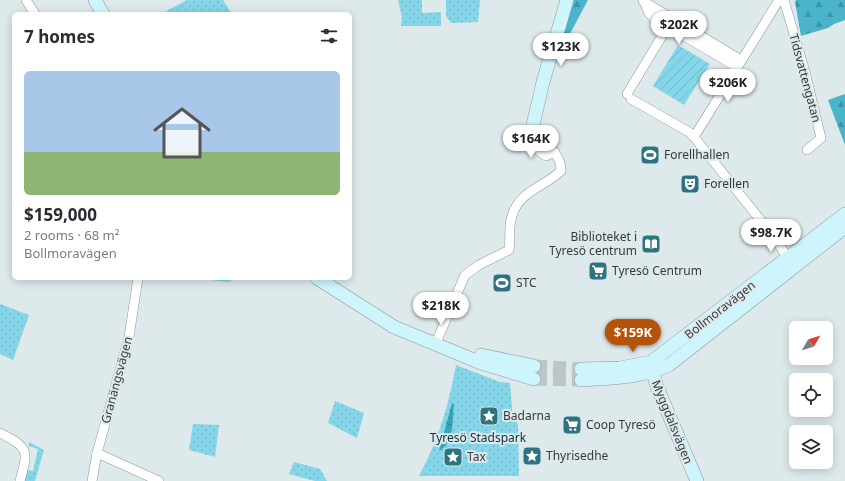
<!DOCTYPE html>
<meta charset="utf-8">
<style>
:root{--surface:#fff;--page:#f7f7f7;--text:#2b2b33;--muted:#7c7c81;--accent:#b45309}
body{margin:0;font-family:"Noto Sans",sans-serif;background:var(--page);color:var(--text);height:100vh;display:flex;flex-direction:column;font-size:15px;white-space:nowrap}
*{box-sizing:border-box;margin:0}
p{font-size:13px;color:var(--muted)}
.icon{flex:none;width:22px;height:22px;fill:none;stroke:currentColor;stroke-width:2;stroke-linecap:round;stroke-linejoin:round}
.map{position:relative;flex:1;overflow:hidden}
.panel{position:absolute;left:12px;top:12px;width:340px;height:268px;display:flex;flex-direction:column;background:var(--surface);border-radius:6px;box-shadow:0 2px 10px #0003}
.panel>*{flex:none}
.needle{width:26px;rotate:51deg}
.tools{position:absolute;left:789px;top:321px;display:grid;gap:8px}
.tools a{display:grid;place-items:center;width:44px;height:44px;border-radius:6px;background:var(--surface);box-shadow:0 2px 10px #0003;font-size:20px}
.price{position:absolute;translate:-50% -34px;padding:0 9px;border-radius:14px;background:#fff;color:#222;font-size:13px;line-height:26px;filter:drop-shadow(0 1px 2px #0008)}
.price::after{content:'';position:absolute;left:50%;top:24px;width:12px;height:9px;margin-left:-6px;background:inherit;clip-path:polygon(0 0,100% 0,50% 100%)}
.price.current{background:var(--accent);color:#fff}
ul{padding:0;list-style:none}
li{display:grid;align-content:center;gap:8px;height:212px;padding:0 12px}
li span{display:grid;place-items:center;height:124px;border-radius:6px;color:#555}
li>.icon{margin-inline-start:auto}
span .icon{width:72px;height:72px;fill:#fffc;stroke-width:1}
li b{font-size:17px}
h2{display:flex;justify-content:space-between;align-items:center;height:48px;padding:0 12px;font-size:17px}
.map>svg:first-child{display:block}
.grass{fill:url(#grass-dots)}
.forest{fill:url(#forest-firs)}
.garden{fill:url(#garden-furrows)}
.water{fill:url(#water-ripples)}
.lines{fill:none;stroke-linecap:round;stroke-linejoin:round}
.secondary-tunnel{stroke:#bcc6c8;stroke-width:13;stroke-dasharray:13 6;stroke-linecap:butt}
.street-casing{stroke:#8c979a;stroke-width:10}
.secondary-casing{stroke:#8c979a;stroke-width:14}
.street{stroke:#fff;stroke-width:9}
.secondary{stroke:#cff5fc;stroke-width:13}
.labels{text-anchor:middle;stroke-width:4;stroke-linejoin:round;paint-order:stroke}
.street-label{font-size:12px;fill:#363a3c;stroke:#dde9eb}
.poi-label{font-size:12px;fill:#363a3c;stroke:#dde9eb;text-anchor:start}
.park-label{font-size:12px;fill:#00323b;stroke:#dde9eb}
</style>
<div class="map">
<svg width="845" height="481" viewBox="0 0 845 481">
<defs>
<pattern id="grass-dots" width="8" height="8" patternUnits="userSpaceOnUse"><rect width="8" height="8" fill="#85d6e8"/><path d="M2 2h.1M6 6h.1" fill="none" stroke="#73b8c8" stroke-width="1.8" stroke-linecap="round"/></pattern>
<pattern id="forest-firs" width="22" height="20" patternUnits="userSpaceOnUse"><rect width="22" height="20" fill="#49b4ca"/><path d="M5 1l3.5 6h-7zM16 11l3.5 6h-7z" fill="#3e93a5"/></pattern>
<pattern id="garden-furrows" width="10" height="10" patternUnits="userSpaceOnUse"><rect width="10" height="10" fill="#85d6e8"/><path d="M-1 1l2-2M0 10L10 0M9 11l2-2" fill="none" stroke="#73b8c8"/></pattern>
<pattern id="water-ripples" width="26" height="14" patternUnits="userSpaceOnUse"><rect width="26" height="14" fill="#35a4b9"/><path d="M2 4q2-2 4 0t4 0M15 11q2-2 4 0t4 0" fill="none" stroke="#2e8798"/></pattern>
</defs>
<rect width="100%" height="100%" fill="#dde9eb"/>
<g class="grass">
<path d="M187,0H223L232,14H161Z"/>
<path d="M398,0H422V13L441,12V26H401L402,18Z"/>
<path d="M446,0H480L478,22L451,23L446,16Z"/>
<path d="M191,278H235L229,282Z"/>
<path d="M0,304L29,315L13,360L0,354Z"/>
<path d="M456,365L500,382L510,383L513,421L517,422L518,425L519,476H419C439,439 448,407 456,365Z"/>
<path d="M335,401L364,413L357,438L328,423Z"/>
<path d="M193,424L219,425L215,457L189,450Z"/>
<path d="M29,442L44,450L35,481H24L27,470L33,471L38,449L29,446Z"/>
<path d="M294,462L320,469L327,481H315L289,474Z"/>
</g>
<g class="forest">
<path d="M570,0H588L565,43L562,37Z"/>
<path d="M796,0H845V20L834,24L828,28L801,36L795,2Z"/>
<path d="M845,94V145L828,100Z"/>
</g>
<path class="garden" d="M678,45L710,64L684,105L653,86Z"/>
<path class="water" d="M452,403L454,404C452,420 455,442 439,451Z"/>
<g class="lines">
<g class="secondary-tunnel">
<path d="M534,366L581,369"/>
<path d="M534,379L581,380"/>
</g>
<defs>
<g id="street">
<path d="M26,0L35,14"/>
<path d="M784,0L805,72L821,138L807,150"/>
<path d="M643,1L741,60"/>
<path d="M644,1L649,13L655,19L737,67"/>
<path d="M627,94L668,26"/>
<path d="M631,99L689,132L694,137L774,237L787,257"/>
<path d="M694,137L779,0"/>
<path d="M535,138L533,142L535,148L546,156L555,152"/>
<path d="M435,345L465,275L479,265L509,250C511,238 508,227 512,216C519,191 544,187 561,171C561,146 537,149 532,129"/>
<path d="M0,433C30,448 28,451 20,481"/>
<path d="M97,453L159,481"/>
<path d="M92,481L97,453L129,337L138,278"/>
</g>
<g id="secondary">
<path d="M95,0L103,14"/>
<path d="M532,129L543,82L567,0"/>
<path d="M317,278L394,327L481,363L534,379"/>
<path d="M481,355L534,366"/>
<path d="M651,364L657,387L697,481"/>
<path d="M581,369L620,368L651,362L845,214"/>
<path d="M581,380C611,378 641,378 669,365L845,227"/>
</g>
</defs>
<use href="#street" class="street-casing"/>
<use href="#secondary" class="secondary-casing"/>
<use href="#street" class="street"/>
<use href="#secondary" class="secondary"/>
</g>
<defs>
<symbol id="stadium-square" viewBox="-11 -11 22 22"><rect x="-9" y="-9" width="18" height="18" rx="4" fill="#2d7380" stroke="#dde9eb"/><path d="M0-5a6.5 5 0 1 0 0 10a6.5 5 0 1 0 0-10ZM-3.5-1.8h7v3.6h-7Z" fill="#fff"/></symbol>
<symbol id="theatre-square" viewBox="-11 -11 22 22"><rect x="-9" y="-9" width="18" height="18" rx="4" fill="#2d7380" stroke="#dde9eb"/><path d="M-5-5.5Q0-4 5-5.5V0Q5 5 0 6Q-5 5-5 0ZM-3.3-2.5H-1v1.5H-3.3ZM1-2.5H3.3v1.5H1ZM-2.8 1Q0 5.5 2.8 1Z" fill="#fff"/></symbol>
<symbol id="library-square" viewBox="-11 -11 22 22"><rect x="-9" y="-9" width="18" height="18" rx="4" fill="#2d7380" stroke="#dde9eb"/><path d="M-6-4Q-3-5.5-.7-3.5V5Q-3 3-6 4ZM6-4Q3-5.5 .7-3.5V5Q3 3 6 4Z" fill="#fff"/></symbol>
<symbol id="supermarket-square" viewBox="-11 -11 22 22"><rect x="-9" y="-9" width="18" height="18" rx="4" fill="#2d7380" stroke="#dde9eb"/><path d="M-6-5.5h2.5l.6 2H6L4.5 2H-2.5L-4.4-4H-6ZM-1.5 3.2a1.3 1.3 0 1 0 .1 0ZM3 3.2a1.3 1.3 0 1 0 .1 0Z" fill="#fff"/></symbol>
<symbol id="sight-square" viewBox="-11 -11 22 22"><rect x="-9" y="-9" width="18" height="18" rx="4" fill="#2d7380" stroke="#dde9eb"/><path d="M0-6L1.8-2.2L6-1.7L2.9 1.2L3.7 5.4L0 3.3L-3.7 5.4L-2.9 1.2L-6-1.7L-1.8-2.2Z" fill="#fff"/></symbol>
</defs>
<g fill-rule="evenodd">
<use href="#stadium-square" x="639" y="144" width="22" height="22"/>
<use href="#theatre-square" x="679" y="173" width="22" height="22"/>
<use href="#library-square" x="640" y="233" width="22" height="22"/>
<use href="#supermarket-square" x="587" y="260" width="22" height="22"/>
<use href="#stadium-square" x="491" y="272" width="22" height="22"/>
<use href="#sight-square" x="478" y="405" width="22" height="22"/>
<use href="#supermarket-square" x="561" y="414" width="22" height="22"/>
<use href="#sight-square" x="521" y="445" width="22" height="22"/>
<use href="#sight-square" x="442" y="446" width="22" height="22"/>
</g>
<g class="labels">
<g class="street-label">
<text transform="translate(805 78) rotate(75)" y="4">Tidsvattengatan</text>
<text transform="translate(720 310) rotate(-38)" y="4">Bollmoravägen</text>
<text transform="translate(117 380) rotate(-75)" y="4">Granängsvägen</text>
<text transform="translate(672 422) rotate(68)" y="4">Myggdalsvägen</text>
</g>
<g class="poi-label">
<text x="664" y="159">Forellhallen</text>
<text x="704" y="188">Forellen</text>
<text x="637" y="241" text-anchor="end">Biblioteket i<tspan x="637" dy="14">Tyresö centrum</tspan></text>
<text x="612" y="275">Tyresö Centrum</text>
<text x="516" y="287">STC</text>
<text x="503" y="420">Badarna</text>
<text x="586" y="429">Coop Tyresö</text>
<text x="546" y="460">Thyrisedhe</text>
<text x="467" y="461">Tax</text>
</g>
<g class="park-label">
<text x="478" y="442">Tyresö Stadspark</text>
</g>
</g>
</svg>
<div class="tools">
<a><svg class="needle" viewBox="-14 -14 28 28"><path d="M0-13l5 13h-10z" fill="#e53935"/><path d="M0 13l5-13h-10z" fill="#7c7c81"/></svg></a>
<a><svg class="icon" aria-label="locate" viewBox="0 0 24 24"><circle cx="12" cy="12" r="6"/><path d="M12 2v4M12 18v4M2 12h4M18 12h4"/></svg></a>
<a><svg class="icon" aria-label="layers" viewBox="0 0 24 24"><path d="M12 4l9 5-9 5-9-5zM3 14l9 5 9-5"/></svg></a>
</div>
<b class="price" style="left:679px;top:45px">$202K</b>
<b class="price" style="left:561px;top:67px">$123K</b>
<b class="price" style="left:728px;top:103px">$206K</b>
<b class="price" style="left:531px;top:159px">$164K</b>
<b class="price" style="left:771px;top:253px">$98.7K</b>
<b class="price" style="left:441px;top:326px">$218K</b>
<b class="price current" style="left:633px;top:353px">$159K</b>
<section class="panel">
<h2>7 homes<svg class="icon" aria-label="filters" viewBox="0 0 24 24"><path d="M4 7h16M4 17h16"/><circle cx="9" cy="7" r="2"/><circle cx="15" cy="17" r="2"/></svg></h2>
<ul>
<li><span style="background:linear-gradient(#a9c7e8 65%,#8fb573 0)"><svg class="icon" aria-label="home" viewBox="0 0 24 24"><path d="M3 11l9-7 9 7M6 9v11h12V9"/></svg></span><div><b>$159,000</b><p>2 rooms · 68 m²</p><p>Bollmoravägen</p></div></li>
</ul>
</section>
</div>
